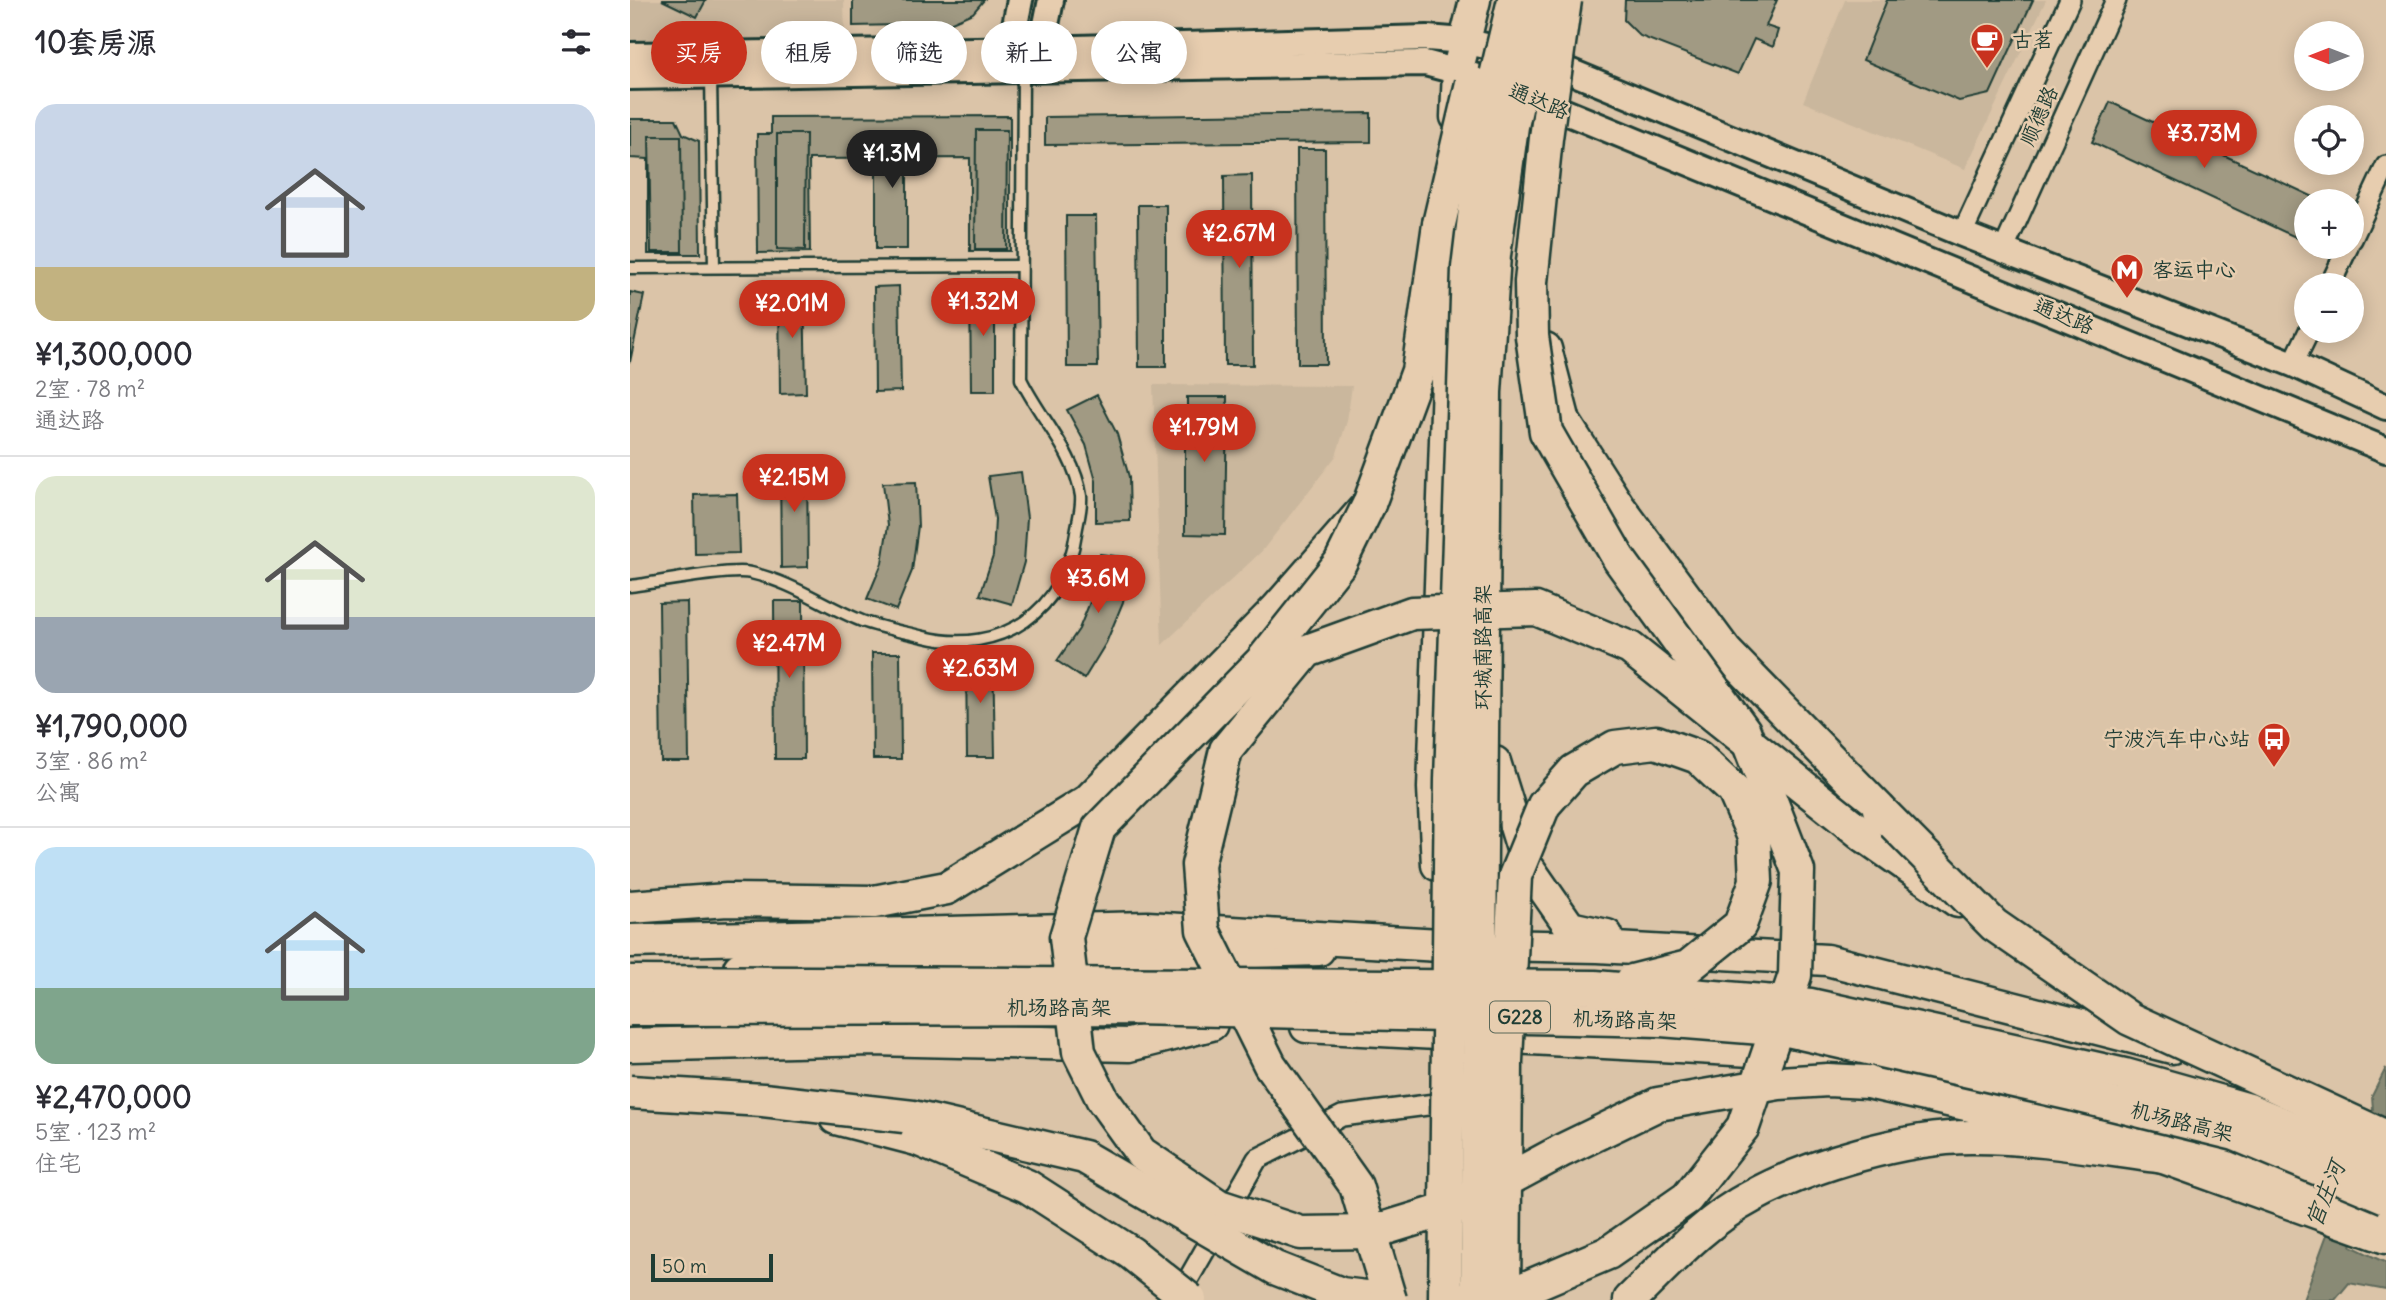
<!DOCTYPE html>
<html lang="zh">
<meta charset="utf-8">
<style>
:root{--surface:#fff;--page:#f7f7f7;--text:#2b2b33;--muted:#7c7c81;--line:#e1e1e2;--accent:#c8321e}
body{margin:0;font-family:Delius,"LXGW WenKai TC",sans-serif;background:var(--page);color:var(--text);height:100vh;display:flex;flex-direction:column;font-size:26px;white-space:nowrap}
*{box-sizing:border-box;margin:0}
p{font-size:23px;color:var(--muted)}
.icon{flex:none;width:38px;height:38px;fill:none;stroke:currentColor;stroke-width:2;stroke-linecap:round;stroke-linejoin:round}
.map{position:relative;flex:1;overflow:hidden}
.sheet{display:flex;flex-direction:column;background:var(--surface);width:630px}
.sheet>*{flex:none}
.top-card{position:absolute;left:21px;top:21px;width:665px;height:63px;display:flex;gap:14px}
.needle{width:46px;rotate:270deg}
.controls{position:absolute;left:1664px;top:21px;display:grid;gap:14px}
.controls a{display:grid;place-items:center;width:70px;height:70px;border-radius:50%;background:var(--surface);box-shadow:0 4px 18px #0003;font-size:35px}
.scale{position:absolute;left:21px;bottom:18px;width:122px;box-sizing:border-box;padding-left:7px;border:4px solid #1f3d34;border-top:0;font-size:19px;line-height:24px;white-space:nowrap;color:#1f3d34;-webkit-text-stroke:5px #e7cdaf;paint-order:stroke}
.price{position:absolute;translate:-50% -60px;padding:0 16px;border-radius:24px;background:var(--accent);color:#fff;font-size:23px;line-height:46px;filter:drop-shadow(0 2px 4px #0008)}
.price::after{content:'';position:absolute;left:50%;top:42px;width:21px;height:16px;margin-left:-10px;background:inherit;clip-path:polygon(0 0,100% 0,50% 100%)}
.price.selected{background:#222;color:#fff}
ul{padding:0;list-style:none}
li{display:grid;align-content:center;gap:14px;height:371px;padding:0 35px}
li+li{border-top:2px solid var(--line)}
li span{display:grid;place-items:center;height:217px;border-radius:21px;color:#555}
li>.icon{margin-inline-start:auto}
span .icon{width:126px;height:126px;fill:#fffc;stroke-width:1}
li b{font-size:30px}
h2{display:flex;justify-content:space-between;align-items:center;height:84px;padding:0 35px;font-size:30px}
.tag{padding:0 24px;border-radius:32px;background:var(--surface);box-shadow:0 4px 18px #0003;font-size:24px;line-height:63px}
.tag.selected{background:var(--accent);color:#fff}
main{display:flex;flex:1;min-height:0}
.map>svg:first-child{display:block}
.built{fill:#cab79d}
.water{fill:#898a75;stroke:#5f6b5b;stroke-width:2}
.building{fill:#a19a83;stroke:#1f3d34;stroke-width:2}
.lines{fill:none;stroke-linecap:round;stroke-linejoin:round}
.service-casing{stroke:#1f3d34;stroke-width:15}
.minor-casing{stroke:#1f3d34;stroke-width:24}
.tertiary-casing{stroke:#1f3d34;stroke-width:30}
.primary-casing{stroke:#1f3d34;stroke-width:35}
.trunk-casing{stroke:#1f3d34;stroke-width:37}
.service{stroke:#e7cdaf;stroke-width:10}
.minor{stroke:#e7cdaf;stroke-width:19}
.tertiary{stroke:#e7cdaf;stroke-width:24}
.primary{stroke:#e7cdaf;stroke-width:30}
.trunk{stroke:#e7cdaf;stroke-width:32}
.trunk-bridge-casing{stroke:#1f3d34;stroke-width:37;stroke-linecap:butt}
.trunk-bridge{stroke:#e7cdaf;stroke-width:32}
.labels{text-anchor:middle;stroke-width:5;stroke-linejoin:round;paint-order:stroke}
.shield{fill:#e7cdaf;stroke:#5b6859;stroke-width:2}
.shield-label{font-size:19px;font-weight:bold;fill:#1f3d34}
.poi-label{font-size:21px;fill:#1f3d34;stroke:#e7cdaf;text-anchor:start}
.street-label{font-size:21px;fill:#1f3d34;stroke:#e7cdaf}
.water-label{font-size:23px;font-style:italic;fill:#2a453a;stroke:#e7cdaf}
</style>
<main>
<section class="sheet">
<h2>10套房源<svg class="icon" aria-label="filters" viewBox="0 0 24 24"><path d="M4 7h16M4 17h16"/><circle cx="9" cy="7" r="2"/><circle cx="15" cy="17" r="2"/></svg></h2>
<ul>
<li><span style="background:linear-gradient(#c9d6e8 75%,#c2b280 0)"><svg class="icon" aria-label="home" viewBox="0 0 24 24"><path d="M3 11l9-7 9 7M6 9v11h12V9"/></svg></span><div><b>¥1,300,000</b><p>2室 · 78 m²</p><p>通达路</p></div></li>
<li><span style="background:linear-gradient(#dfe7d0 65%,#9aa5b1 0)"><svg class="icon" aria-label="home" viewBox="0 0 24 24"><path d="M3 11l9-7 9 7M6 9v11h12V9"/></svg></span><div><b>¥1,790,000</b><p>3室 · 86 m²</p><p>公寓</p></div></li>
<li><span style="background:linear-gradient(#bfe0f5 65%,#7fa58c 0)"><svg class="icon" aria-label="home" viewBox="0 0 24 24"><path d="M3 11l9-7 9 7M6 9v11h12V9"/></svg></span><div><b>¥2,470,000</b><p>5室 · 123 m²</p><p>住宅</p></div></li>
</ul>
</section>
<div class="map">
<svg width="1756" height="1300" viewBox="0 0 1756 1300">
<rect width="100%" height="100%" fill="#dbc4a8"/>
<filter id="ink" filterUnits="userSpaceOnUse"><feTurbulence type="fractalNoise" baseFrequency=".0143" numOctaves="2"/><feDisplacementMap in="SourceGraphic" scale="14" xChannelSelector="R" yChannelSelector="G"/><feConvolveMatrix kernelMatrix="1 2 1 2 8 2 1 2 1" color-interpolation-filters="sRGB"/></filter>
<g filter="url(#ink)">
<g class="built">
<path d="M0,0H214L215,42L0,43Z"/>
<path d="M1215,0H1416L1335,169L1173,102Z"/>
<path d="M523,385L722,386L717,421L706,456L632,551L532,645Z"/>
</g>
<path class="water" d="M1756,1068V1141L1721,1246L1756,1263V1290L1719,1283L1705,1300H1673L1743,1109L1742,1096Z"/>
<g class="building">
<path d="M32,0H76L67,17Z"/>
<path d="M223,0H354L343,13L317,24L223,26Z"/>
<path d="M995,0H1147L1136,26L1148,30L1143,47L1124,39L1108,74L1010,36L994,20Z"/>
<path d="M1257,0H1403L1360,94L1329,101L1233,60Z"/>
<path d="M1480,102L1692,201H1676V242L1462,142Z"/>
<path d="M741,113V142L415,145V117Z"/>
<path d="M380,116V251H340V158L179,159L180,252L128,253L127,134H141V117Z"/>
<path d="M0,119H46L53,134L69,141L70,254H18V159L0,158Z"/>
<path d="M346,130H377L376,249H345Z"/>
<rect x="246" y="132" width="31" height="117"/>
<path d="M147,134H176L175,250L147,249Z"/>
<path d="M19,136H51L52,252H21Z"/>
<path d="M667,149H695L696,364H668Z"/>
<path d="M622,175L623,365H595L594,176Z"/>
<path d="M508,205H536V367H509Z"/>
<path d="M436,216H466L468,367H437Z"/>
<path d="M340,285H365V391H341Z"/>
<path d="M149,286H174L176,393L150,394Z"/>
<path d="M269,286L271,391L245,392L244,287Z"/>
<path d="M0,292L14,295L0,362Z"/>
<path d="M467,395L487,434L499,477L500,521L466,522V481L456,445L437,410Z"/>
<path d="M557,397H597L595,535L555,534V444H536L537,425H557Z"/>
<path d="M177,461L178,567L151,568L150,462Z"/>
<path d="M391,472L397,518L394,562L382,604L350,595L363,556L365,519L358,476Z"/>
<path d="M286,482L288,526L282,571L266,610L237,599L252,563L258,525L253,483Z"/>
<path d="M107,494L109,553L65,554L64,495Z"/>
<path d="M470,554L501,558L493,602L476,643L454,679L427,661L449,629L463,595Z"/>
<path d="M144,601H173L174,759H145Z"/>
<path d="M57,602L59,761H31L29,603Z"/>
<path d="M336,652H363L365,757H337Z"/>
<path d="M242,653H270L271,759H243Z"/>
</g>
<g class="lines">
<defs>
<g id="service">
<path d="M81,76L84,267"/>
<path d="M0,268L391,266"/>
<path d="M0,586C25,583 101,568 121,573C162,582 194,606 232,621C252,628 274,632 294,637C371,656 435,611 446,533C448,521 452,507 451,496C445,453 409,417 391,379L393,72"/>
</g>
<g id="minor">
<path d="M1332,234L1440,0"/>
<path d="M1722,239L1756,166"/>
<path d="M1373,251L1486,0"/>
<path d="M1700,285L1718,247"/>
<path d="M1663,364L1679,331"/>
<path d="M547,1299L627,1159L712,1116L805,1104"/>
</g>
<g id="tertiary">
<path d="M0,55L411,49L797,38L834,41L908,58L1332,234L1663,364L1756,407"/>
<path d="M408,64L421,0"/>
<path d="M377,65L390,0"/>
<path d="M0,77L795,63L844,76"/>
<path d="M904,99L1756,450"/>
</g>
<g id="primary">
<path d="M826,117L828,69L845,0"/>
<path d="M865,762L897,865L940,927L977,935"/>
<path d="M807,865L803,788L823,208"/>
<path d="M857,945L968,947L1197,960L1542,1048"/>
<path d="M109,968L689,950"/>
<path d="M676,1027L1197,1055L1312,1084"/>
<path d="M1408,1108L1612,1160L1756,1220"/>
</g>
<g id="trunk">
<path d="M915,349L934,422L988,506L1096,652L1249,809"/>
<path d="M1235,836L1328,901"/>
<path d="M0,907L97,900L244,902L317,888L458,801L647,609L739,504L788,371L809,224"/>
<path d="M0,941L517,928L810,945"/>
<path d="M0,1045L242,1039L499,1045L581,1024"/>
<path d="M1237,1082L1434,1126"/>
<path d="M206,1118L287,1139"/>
<path d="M1514,1150L1756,1237"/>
<path d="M1000,1300C1037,1264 1075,1221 1121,1197C1179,1165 1278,1136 1345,1137C1408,1137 1471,1149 1534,1157"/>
</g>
</defs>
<use href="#service" class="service-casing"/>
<use href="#minor" class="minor-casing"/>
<use href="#tertiary" class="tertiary-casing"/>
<use href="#primary" class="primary-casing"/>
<use href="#trunk" class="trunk-casing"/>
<use href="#service" class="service"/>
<use href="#minor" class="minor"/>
<use href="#tertiary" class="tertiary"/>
<use href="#primary" class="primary"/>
<use href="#trunk" class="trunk"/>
<defs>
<g id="trunk-bridge">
<path d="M809,224L842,83"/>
<path d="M739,504L710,563L631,662L469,828L436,937L449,1052L473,1100L511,1153L589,1206L671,1233L743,1232L831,1205L933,1150L1028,1104L1149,1083L1198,1080L1237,1082"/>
<path d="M1249,809L1364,925L1500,1019L1756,1137"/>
<path d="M0,982L965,987L1181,1005L1495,1075L1619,1110L1756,1167"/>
<path d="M0,1009L502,1008L1031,1020L1157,1030L1441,1094L1605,1134L1756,1197"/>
<path d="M0,1092L133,1100L283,1117L454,1157L645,1268L711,1294L760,1300"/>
<path d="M287,1139L397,1186L501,1253L560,1300"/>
<path d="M760,1300L726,1186L640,1065L573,930L568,865L596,750L677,651L782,613L906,609L1000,648L1235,836"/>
<path d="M815,1300L821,780L838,268L856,118L884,0"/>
<path d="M828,1300L893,1289L978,1253L1057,1198L1113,1127L1165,975L1168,871L1114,731L989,559L916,432L902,336L901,282L916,138L935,0"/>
<path d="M847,1300L855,392L864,255L882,126L911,0"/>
<path d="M874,1300L876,1061L885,876L914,805L944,771L985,747L1026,742L1068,757L1104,791L1124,837L1126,881L1110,925L1058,967L1002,981"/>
</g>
</defs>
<use href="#trunk-bridge" class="trunk-bridge-casing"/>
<use href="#trunk-bridge" class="trunk-bridge"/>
</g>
</g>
<defs>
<symbol id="cafe-pin" viewBox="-11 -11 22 30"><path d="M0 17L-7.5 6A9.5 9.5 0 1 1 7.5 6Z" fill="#c8321e" stroke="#e7cdaf"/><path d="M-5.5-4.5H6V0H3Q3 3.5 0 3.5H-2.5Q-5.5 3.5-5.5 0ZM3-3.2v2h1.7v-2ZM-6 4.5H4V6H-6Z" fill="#fff"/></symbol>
<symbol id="metro-pin" viewBox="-11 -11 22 30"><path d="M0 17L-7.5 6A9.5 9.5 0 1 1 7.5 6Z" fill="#c8321e" stroke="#e7cdaf"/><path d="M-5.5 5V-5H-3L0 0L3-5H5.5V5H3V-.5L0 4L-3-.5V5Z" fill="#fff"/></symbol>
<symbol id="bus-pin" viewBox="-11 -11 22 30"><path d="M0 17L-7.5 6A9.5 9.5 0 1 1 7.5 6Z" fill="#c8321e" stroke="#e7cdaf"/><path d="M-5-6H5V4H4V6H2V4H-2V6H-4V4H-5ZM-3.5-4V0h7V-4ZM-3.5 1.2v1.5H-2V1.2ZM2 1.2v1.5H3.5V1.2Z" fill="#fff"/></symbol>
</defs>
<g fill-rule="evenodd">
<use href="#cafe-pin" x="1338" y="21" width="38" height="52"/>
<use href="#metro-pin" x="1478" y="251" width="38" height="52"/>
<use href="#bus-pin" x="1625" y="720" width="38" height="52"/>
</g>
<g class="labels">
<rect class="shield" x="860" y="1001.5" width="60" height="31" rx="5"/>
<g class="shield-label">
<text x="890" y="1024">G228</text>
</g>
<g class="poi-label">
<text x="1382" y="47">古茗</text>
<text x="1522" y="277">客运中心</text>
<text x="1620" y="746" text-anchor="end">宁波汽车中心站</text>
</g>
<g class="street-label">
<text transform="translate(909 101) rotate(22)" y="7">通达路</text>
<text transform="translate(1409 116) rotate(-66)" y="7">顺德路</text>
<text transform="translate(1434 316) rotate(22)" y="7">通达路</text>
<text transform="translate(853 647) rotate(-90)" y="7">环城南路高架</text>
<text x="429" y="1015">机场路高架</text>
<text transform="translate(995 1020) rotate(2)" y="7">机场路高架</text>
<text transform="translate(1552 1122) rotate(14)" y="7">机场路高架</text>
</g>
<g class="water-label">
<text transform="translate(1695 1194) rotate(-68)" y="8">官庄河</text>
</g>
</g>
</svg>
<div class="controls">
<a><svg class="needle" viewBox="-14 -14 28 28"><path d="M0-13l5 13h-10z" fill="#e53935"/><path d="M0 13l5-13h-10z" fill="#7c7c81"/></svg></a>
<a><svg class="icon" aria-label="locate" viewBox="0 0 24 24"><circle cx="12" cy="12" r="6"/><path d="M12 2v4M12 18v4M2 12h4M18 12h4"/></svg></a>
<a>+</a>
<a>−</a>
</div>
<div class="scale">50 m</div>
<b class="price" style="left:1574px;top:170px">¥3.73M</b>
<b class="price selected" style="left:262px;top:190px">¥1.3M</b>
<b class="price" style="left:609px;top:270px">¥2.67M</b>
<b class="price" style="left:353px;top:338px">¥1.32M</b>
<b class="price" style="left:162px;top:340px">¥2.01M</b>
<b class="price" style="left:574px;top:464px">¥1.79M</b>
<b class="price" style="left:164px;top:514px">¥2.15M</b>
<b class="price" style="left:468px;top:615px">¥3.6M</b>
<b class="price" style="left:159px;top:680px">¥2.47M</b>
<b class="price" style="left:350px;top:705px">¥2.63M</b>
<div class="top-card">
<a class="tag selected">买房</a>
<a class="tag">租房</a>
<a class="tag">筛选</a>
<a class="tag">新上</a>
<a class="tag">公寓</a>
</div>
</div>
</main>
